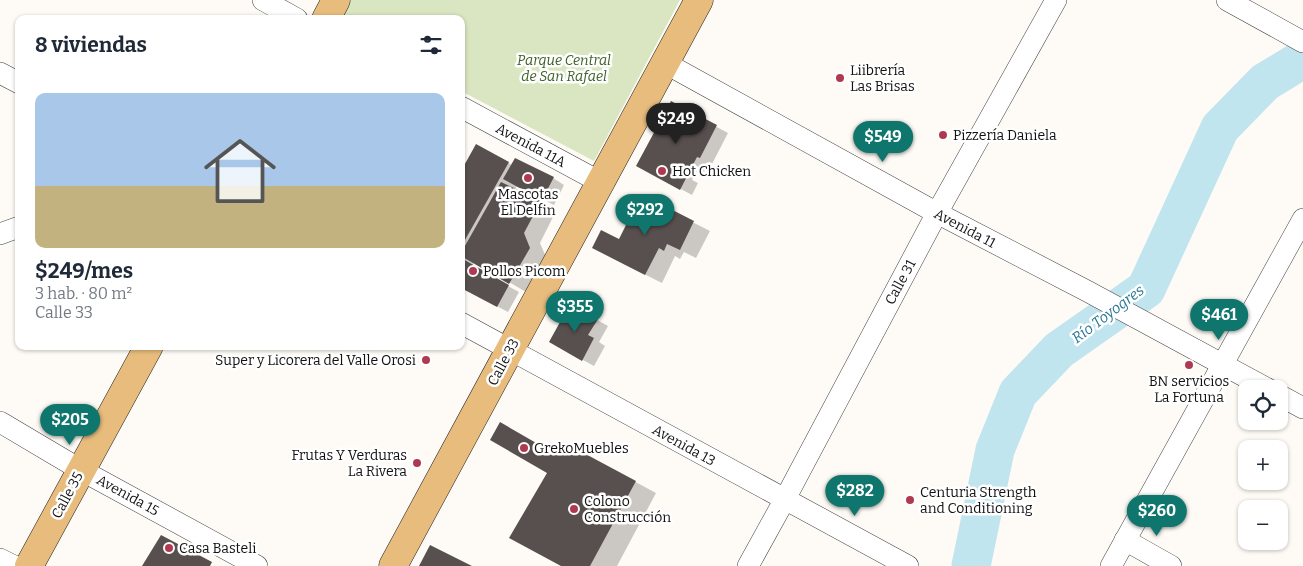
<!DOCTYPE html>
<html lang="es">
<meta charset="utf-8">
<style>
:root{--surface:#fff;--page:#f6f6f7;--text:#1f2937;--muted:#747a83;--line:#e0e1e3;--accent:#0f766e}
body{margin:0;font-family:Bitter,serif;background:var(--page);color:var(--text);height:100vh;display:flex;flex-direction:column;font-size:19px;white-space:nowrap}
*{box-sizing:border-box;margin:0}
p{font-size:16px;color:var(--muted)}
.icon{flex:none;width:28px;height:28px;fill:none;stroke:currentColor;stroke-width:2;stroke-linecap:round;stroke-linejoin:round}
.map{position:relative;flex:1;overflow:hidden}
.panel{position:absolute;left:15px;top:15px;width:450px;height:335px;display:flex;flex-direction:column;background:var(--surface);border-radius:10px;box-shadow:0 1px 4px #0004}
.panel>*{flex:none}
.tools{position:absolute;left:1238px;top:380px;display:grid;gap:10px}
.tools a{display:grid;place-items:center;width:50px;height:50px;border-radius:10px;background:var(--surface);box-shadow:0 1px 4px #0004;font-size:25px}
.price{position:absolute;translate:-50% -42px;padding:0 11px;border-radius:18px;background:var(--accent);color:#fff;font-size:16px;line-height:32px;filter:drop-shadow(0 1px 2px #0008)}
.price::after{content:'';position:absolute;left:50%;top:30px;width:15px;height:11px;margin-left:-8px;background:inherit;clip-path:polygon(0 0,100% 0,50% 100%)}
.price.current{background:#222;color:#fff}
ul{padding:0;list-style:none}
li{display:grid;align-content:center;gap:10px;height:265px;padding:0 20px}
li+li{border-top:1px solid var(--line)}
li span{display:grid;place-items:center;height:155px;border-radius:10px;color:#555}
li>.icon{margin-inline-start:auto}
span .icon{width:90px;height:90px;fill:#fffc;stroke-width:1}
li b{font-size:21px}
h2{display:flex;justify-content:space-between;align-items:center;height:60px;padding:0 20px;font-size:21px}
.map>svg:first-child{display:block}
.green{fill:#dae5c2}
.shadow{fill:#0003}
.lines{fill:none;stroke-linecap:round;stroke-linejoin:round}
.river{stroke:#c0e5ef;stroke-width:39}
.building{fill:#58504e}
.minor-casing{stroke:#444;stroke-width:22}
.major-casing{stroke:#222;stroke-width:29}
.minor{stroke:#fff;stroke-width:21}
.major{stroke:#e7bc7c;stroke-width:28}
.poi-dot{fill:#b03952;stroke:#fff;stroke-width:2}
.labels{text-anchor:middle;stroke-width:5;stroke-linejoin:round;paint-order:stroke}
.park-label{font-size:14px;font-style:italic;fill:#3d6128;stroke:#fff}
.poi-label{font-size:14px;fill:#111;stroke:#fff;text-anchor:start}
.street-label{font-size:14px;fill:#111;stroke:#fff}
.water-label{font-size:15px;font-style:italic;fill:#287794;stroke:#fff}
</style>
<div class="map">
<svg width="1303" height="566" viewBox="0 0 1303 566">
<rect width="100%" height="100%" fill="#fefbf6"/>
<path class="green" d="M351,0H680L594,161L461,91V19H341Z"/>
<g class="shadow">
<path d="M672,103L728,133L712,164L709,162L704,172L698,169L692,180L698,183L692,195L649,172Z"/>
<path d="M477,146L512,165L553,178L564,185L554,205L517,186L515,190L556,211L540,243L546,257L526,292L474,262L472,266L519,292L508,312L461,287V173Z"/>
<path d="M651,201L710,231L696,258L684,252L680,259L675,256L662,283L610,257L620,241L647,209Z"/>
<path d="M570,305L608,326L599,342L605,346L594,366L550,342Z"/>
<path d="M565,444L656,493L617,566H563Z"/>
</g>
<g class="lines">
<path class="river" d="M971,566L995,450L1018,393L1059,350L1146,289L1220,128L1265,82L1303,59"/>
</g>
<g class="building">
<path d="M671,101L717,125L700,158L697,157L680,190L636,166Z"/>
<path d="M476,144L509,162L461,247V171Z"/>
<path d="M515,158L554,177L542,200L503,179Z"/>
<path d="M501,182L541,201L524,233L530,248L509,284L461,256V253Z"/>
<path d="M651,199L694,221L680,250L667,244L664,251L659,248L645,275L592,248L601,230L619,239L637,203L646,208Z"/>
<path d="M461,258L509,285L497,307L461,288Z"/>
<path d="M570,304L598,319L588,335L594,338L582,361L549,342Z"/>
<path d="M500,422L557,455L565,443L636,481L590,566H561L509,538L547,473L490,440Z"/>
<path d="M161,535L212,562L210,566H142Z"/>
<path d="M430,545L472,566H419Z"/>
</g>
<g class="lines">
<defs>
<g id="minor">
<path d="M263,0L297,19"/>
<path d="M1227,0L1303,42"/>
<path d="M665,63L937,213L1087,291L1268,389"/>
<path d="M0,73L19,83"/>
<path d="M461,107L600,182"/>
<path d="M0,234L19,227"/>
<path d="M461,323L908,566"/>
<path d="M1279,395L1303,408"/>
<path d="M0,422L81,470L257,566"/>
<path d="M1125,540L1171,566"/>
<path d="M0,559L14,566"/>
<path d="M748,566L785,499L937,213L1056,0"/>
<path d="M1111,566L1303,219"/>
</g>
<g id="major">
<path d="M326,19L336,0"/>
<path d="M29,566L149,346"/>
<path d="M393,566L699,0"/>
</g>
</defs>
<use href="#minor" class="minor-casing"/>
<use href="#major" class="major-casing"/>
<use href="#minor" class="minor"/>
<use href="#major" class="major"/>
</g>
<g class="poi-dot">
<circle cx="840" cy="78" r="5"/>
<circle cx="943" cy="135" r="5"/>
<circle cx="662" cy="171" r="5"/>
<circle cx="528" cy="178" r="5"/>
<circle cx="473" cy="271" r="5"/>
<circle cx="426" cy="360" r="5"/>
<circle cx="1189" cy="365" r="5"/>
<circle cx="524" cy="448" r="5"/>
<circle cx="417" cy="463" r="5"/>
<circle cx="910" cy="500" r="5"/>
<circle cx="574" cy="509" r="5"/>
<circle cx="169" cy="548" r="5"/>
</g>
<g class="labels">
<g class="park-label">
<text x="564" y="65">Parque Central<tspan x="564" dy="16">de San Rafael</tspan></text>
</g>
<g class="poi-label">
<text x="850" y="75">Liibrería<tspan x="850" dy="16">Las Brisas</tspan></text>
<text x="953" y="140">Pizzería Daniela</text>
<text x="672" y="176">Hot Chicken</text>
<text x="528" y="199" text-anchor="middle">Mascotas<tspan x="528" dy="16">El Delfin</tspan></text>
<text x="483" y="276">Pollos Picom</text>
<text x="416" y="365" text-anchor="end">Super y Licorera del Valle Orosi</text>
<text x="1189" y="386" text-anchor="middle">BN servicios<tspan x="1189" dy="16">La Fortuna</tspan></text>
<text x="534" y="453">GrekoMuebles</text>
<text x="407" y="460" text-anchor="end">Frutas Y Verduras<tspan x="407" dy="16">La Rivera</tspan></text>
<text x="920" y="497">Centuria Strength<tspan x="920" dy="16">and Conditioning</tspan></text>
<text x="584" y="506">Colono<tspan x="584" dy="16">Construcción</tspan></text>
<text x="179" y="553">Casa Basteli</text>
</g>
<g class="street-label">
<text transform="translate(531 145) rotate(28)" y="5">Avenida 11A</text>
<text transform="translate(965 228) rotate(28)" y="5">Avenida 11</text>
<text transform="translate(900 282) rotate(-62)" y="5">Calle 31</text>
<text transform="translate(503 362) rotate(-62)" y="5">Calle 33</text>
<text transform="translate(684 445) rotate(29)" y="5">Avenida 13</text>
<text transform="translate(67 495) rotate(-62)" y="5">Calle 35</text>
<text transform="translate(128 495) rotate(29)" y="5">Avenida 15</text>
</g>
<g class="water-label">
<text transform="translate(1108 314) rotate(-37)" y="5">Río Toyogres</text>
</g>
</g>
</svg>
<div class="tools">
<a><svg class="icon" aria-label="locate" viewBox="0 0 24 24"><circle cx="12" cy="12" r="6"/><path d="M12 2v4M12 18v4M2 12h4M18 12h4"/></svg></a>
<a>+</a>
<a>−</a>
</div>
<b class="price current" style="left:676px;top:145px">$249</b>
<b class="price" style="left:883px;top:163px">$549</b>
<b class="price" style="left:645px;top:236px">$292</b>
<b class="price" style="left:575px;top:333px">$355</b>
<b class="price" style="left:1219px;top:341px">$461</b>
<b class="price" style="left:70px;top:446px">$205</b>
<b class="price" style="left:855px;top:517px">$282</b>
<b class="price" style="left:1157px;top:537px">$260</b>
<section class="panel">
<h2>8 viviendas<svg class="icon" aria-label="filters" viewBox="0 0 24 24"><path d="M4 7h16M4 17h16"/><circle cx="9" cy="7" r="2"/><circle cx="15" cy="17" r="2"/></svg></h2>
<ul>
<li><span style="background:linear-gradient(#a9c7e8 60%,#c2b280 0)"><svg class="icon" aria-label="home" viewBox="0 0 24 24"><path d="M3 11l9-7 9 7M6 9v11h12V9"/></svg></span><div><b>$249/mes</b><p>3 hab. · 80 m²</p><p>Calle 33</p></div></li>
</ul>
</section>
</div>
